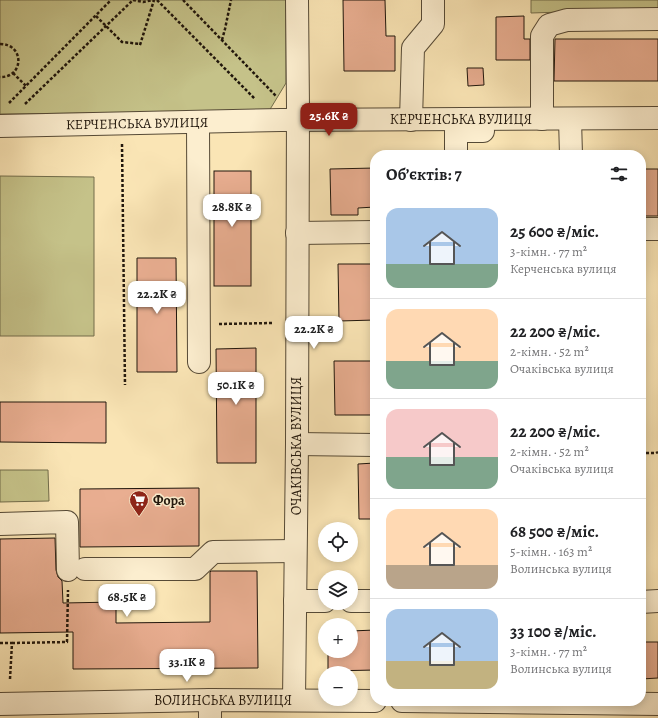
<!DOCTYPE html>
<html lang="uk">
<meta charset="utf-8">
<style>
:root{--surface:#fff;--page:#f2f2f2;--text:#202124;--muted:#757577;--line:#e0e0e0;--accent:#8f2418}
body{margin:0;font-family:Alegreya,serif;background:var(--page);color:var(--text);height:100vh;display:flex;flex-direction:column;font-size:15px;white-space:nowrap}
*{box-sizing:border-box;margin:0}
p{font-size:13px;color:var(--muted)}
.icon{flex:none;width:22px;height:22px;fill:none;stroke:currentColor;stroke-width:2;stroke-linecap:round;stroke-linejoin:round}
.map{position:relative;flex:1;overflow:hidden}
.panel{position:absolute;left:370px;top:150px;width:276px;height:556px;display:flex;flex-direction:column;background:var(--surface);border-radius:16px;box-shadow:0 2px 10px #0003}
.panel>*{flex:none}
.controls{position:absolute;left:318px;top:522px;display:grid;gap:8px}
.controls a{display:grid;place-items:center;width:40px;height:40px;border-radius:50%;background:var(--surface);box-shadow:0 2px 10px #0003;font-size:20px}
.price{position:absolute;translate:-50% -34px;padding:0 9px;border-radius:8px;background:#fff;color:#222;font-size:13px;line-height:26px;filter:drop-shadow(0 1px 2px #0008)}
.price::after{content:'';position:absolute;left:50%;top:24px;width:12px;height:9px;margin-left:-6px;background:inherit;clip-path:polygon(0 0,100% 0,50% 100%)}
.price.selected{background:var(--accent);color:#fff}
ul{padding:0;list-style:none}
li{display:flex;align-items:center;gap:12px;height:100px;padding:0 16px}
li+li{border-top:1px solid var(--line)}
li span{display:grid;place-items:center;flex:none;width:112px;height:80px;border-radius:12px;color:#555}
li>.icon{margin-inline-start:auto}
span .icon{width:48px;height:48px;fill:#fffc;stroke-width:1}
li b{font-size:17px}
h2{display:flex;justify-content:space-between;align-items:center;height:48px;padding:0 16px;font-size:17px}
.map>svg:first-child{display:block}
.green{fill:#c5c289;stroke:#726c4a}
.building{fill:#e9ae91;stroke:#20160c}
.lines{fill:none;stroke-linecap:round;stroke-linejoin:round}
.minor-casing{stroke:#564a36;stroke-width:24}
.path{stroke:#20160c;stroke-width:2.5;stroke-dasharray:3 2;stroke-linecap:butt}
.minor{stroke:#fceecf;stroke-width:22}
.labels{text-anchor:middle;stroke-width:3;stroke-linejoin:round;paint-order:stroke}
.street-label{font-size:14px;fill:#20160c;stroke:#fceecf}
.poi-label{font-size:14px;font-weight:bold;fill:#20160c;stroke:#fceecf;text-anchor:start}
</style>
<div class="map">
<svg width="658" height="718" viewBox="0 0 658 718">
<rect width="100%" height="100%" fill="#fae5b5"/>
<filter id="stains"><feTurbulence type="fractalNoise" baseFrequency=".005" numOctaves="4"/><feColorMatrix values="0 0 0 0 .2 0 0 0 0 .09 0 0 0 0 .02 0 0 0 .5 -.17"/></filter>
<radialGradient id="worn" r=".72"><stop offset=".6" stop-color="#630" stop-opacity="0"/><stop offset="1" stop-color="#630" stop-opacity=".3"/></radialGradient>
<g class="green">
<path d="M0,0H286V83L269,111L0,114Z"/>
<path d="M531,0H658V9L531,13Z"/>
<path d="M0,176L94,177V336H0Z"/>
<path d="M0,470H48L49,501L0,502Z"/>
</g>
<g class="building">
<path d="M343,0H385L386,36H395V71H344Z"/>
<path d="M524,16V39H530V60H496V17Z"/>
<path d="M555,39H658V81H554Z"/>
<path d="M467,68H483L484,85L468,86Z"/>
<path d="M375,168V207L358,208V215H331L330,169Z"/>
<rect x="641" y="169" width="17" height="47"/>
<rect x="214" y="171" width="37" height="115"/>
<path d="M137,258H176L177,372H137Z"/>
<path d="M338,264H375V320L339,321Z"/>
<path d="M256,348V463H217L216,349Z"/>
<path d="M334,361H375V415H335Z"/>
<path d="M0,402H106V443L0,442Z"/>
<path d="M375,463V519H359L358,464Z"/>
<path d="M199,488V546L80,547V489Z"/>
<path d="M55,538L56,570L58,577L62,581L63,603L116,602V623L210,622V572L211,571H257L258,668L73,669V632L0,633V539Z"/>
<path d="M375,630V670L328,671V651H351V631Z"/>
<path d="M641,642H658V678L641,679Z"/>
</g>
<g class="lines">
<defs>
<g id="minor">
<path d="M542,119V36L549,25L567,20L658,19"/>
<path d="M570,119L571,155"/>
<path d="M411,120L413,48L433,24V0"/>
<path d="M198,122L199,362"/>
<path d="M0,126L281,120L658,118"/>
<path d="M456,155V131H483"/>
<path d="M641,229H658"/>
<path d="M297,233L375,232"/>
<path d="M297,444L375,445"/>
<path d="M0,524L67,522L68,570"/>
<path d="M85,569H195L213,552L295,551"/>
<path d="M295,601H325"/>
<path d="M351,601H375"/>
<path d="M641,602L658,601"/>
<path d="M294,700L297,444L298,107L297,0"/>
<path d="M402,701L658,704"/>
<path d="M0,704L210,700L375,701"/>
<path d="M210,718V700"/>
</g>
</defs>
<use href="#minor" class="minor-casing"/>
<g class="path">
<path d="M133,0L143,2L154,0"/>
<path d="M157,0L255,99"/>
<path d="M183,0L276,96"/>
<path d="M96,16L122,42L141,44"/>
<path d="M222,40L225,29L231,0"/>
<path d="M0,44C25,44 24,78 0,77"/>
<path d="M140,45L154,0"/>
<path d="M13,73L26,86"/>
<path d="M9,103L111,0"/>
<path d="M25,104L133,0"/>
<path d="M122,144L125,385"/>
<path d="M219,324L272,323"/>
<path d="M641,453H656L658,452"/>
<path d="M0,643H12L10,679"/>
<path d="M12,643L67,642L68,590"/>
</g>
<use href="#minor" class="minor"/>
</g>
<defs>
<symbol id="supermarket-pin" viewBox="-11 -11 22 30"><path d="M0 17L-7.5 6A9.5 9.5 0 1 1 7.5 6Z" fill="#8f2418" stroke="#fceecf"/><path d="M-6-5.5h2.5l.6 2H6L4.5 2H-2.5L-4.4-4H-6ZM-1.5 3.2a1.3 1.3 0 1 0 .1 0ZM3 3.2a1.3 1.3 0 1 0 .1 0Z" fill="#fff"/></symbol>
</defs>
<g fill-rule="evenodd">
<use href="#supermarket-pin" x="128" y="489" width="22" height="30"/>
</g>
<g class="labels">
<g class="street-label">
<text x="461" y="124">КЕРЧЕНСЬКА ВУЛИЦЯ</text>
<text transform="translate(137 123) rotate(-1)" y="5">КЕРЧЕНСЬКА ВУЛИЦЯ</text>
<text transform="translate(296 446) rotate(-90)" y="5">ОЧАКІВСЬКА ВУЛИЦЯ</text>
<text x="223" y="705">ВОЛИНСЬКА ВУЛИЦЯ</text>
</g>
<g class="poi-label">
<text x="153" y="505">Фора</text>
</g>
</g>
<rect width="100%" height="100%" filter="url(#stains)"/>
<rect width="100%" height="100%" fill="url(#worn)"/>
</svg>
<div class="controls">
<a><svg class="icon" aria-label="locate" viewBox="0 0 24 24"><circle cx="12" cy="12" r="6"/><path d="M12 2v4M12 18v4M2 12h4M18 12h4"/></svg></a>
<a><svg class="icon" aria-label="layers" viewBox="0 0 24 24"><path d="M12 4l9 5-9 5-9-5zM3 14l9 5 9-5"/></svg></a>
<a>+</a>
<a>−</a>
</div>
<b class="price selected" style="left:329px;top:137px">25.6K ₴</b>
<b class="price" style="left:232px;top:228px">28.8K ₴</b>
<b class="price" style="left:157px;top:315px">22.2K ₴</b>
<b class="price" style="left:314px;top:350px">22.2K ₴</b>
<b class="price" style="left:236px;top:406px">50.1K ₴</b>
<b class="price" style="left:127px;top:618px">68.5K ₴</b>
<b class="price" style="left:187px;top:683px">33.1K ₴</b>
<section class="panel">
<h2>Об’єктів: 7<svg class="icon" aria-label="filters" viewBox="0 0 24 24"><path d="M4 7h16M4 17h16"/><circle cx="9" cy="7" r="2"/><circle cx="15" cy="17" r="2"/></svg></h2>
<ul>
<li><span style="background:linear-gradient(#a9c7e8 70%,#7fa58c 0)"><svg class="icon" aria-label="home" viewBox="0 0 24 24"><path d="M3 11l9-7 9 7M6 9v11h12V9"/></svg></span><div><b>25 600 ₴/міс.</b><p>3-кімн. · 77 m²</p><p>Керченська вулиця</p></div></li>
<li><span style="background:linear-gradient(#ffd9b3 65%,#7fa58c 0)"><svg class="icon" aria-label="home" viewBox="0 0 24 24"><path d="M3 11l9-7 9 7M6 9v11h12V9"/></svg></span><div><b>22 200 ₴/міс.</b><p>2-кімн. · 52 m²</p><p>Очаківська вулиця</p></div></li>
<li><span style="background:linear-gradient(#f6c9c9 60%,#7fa58c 0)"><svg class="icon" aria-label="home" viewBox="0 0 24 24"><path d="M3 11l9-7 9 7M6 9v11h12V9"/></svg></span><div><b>22 200 ₴/міс.</b><p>2-кімн. · 52 m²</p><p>Очаківська вулиця</p></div></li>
<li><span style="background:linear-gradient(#ffd9b3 70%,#b9a48a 0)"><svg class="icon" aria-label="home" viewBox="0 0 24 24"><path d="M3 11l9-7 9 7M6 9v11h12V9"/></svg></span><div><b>68 500 ₴/міс.</b><p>5-кімн. · 163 m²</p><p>Волинська вулиця</p></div></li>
<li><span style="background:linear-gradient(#a9c7e8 65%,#c2b280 0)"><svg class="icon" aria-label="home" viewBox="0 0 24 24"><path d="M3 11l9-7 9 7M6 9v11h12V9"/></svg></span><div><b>33 100 ₴/міс.</b><p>3-кімн. · 77 m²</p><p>Волинська вулиця</p></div></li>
</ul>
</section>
</div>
